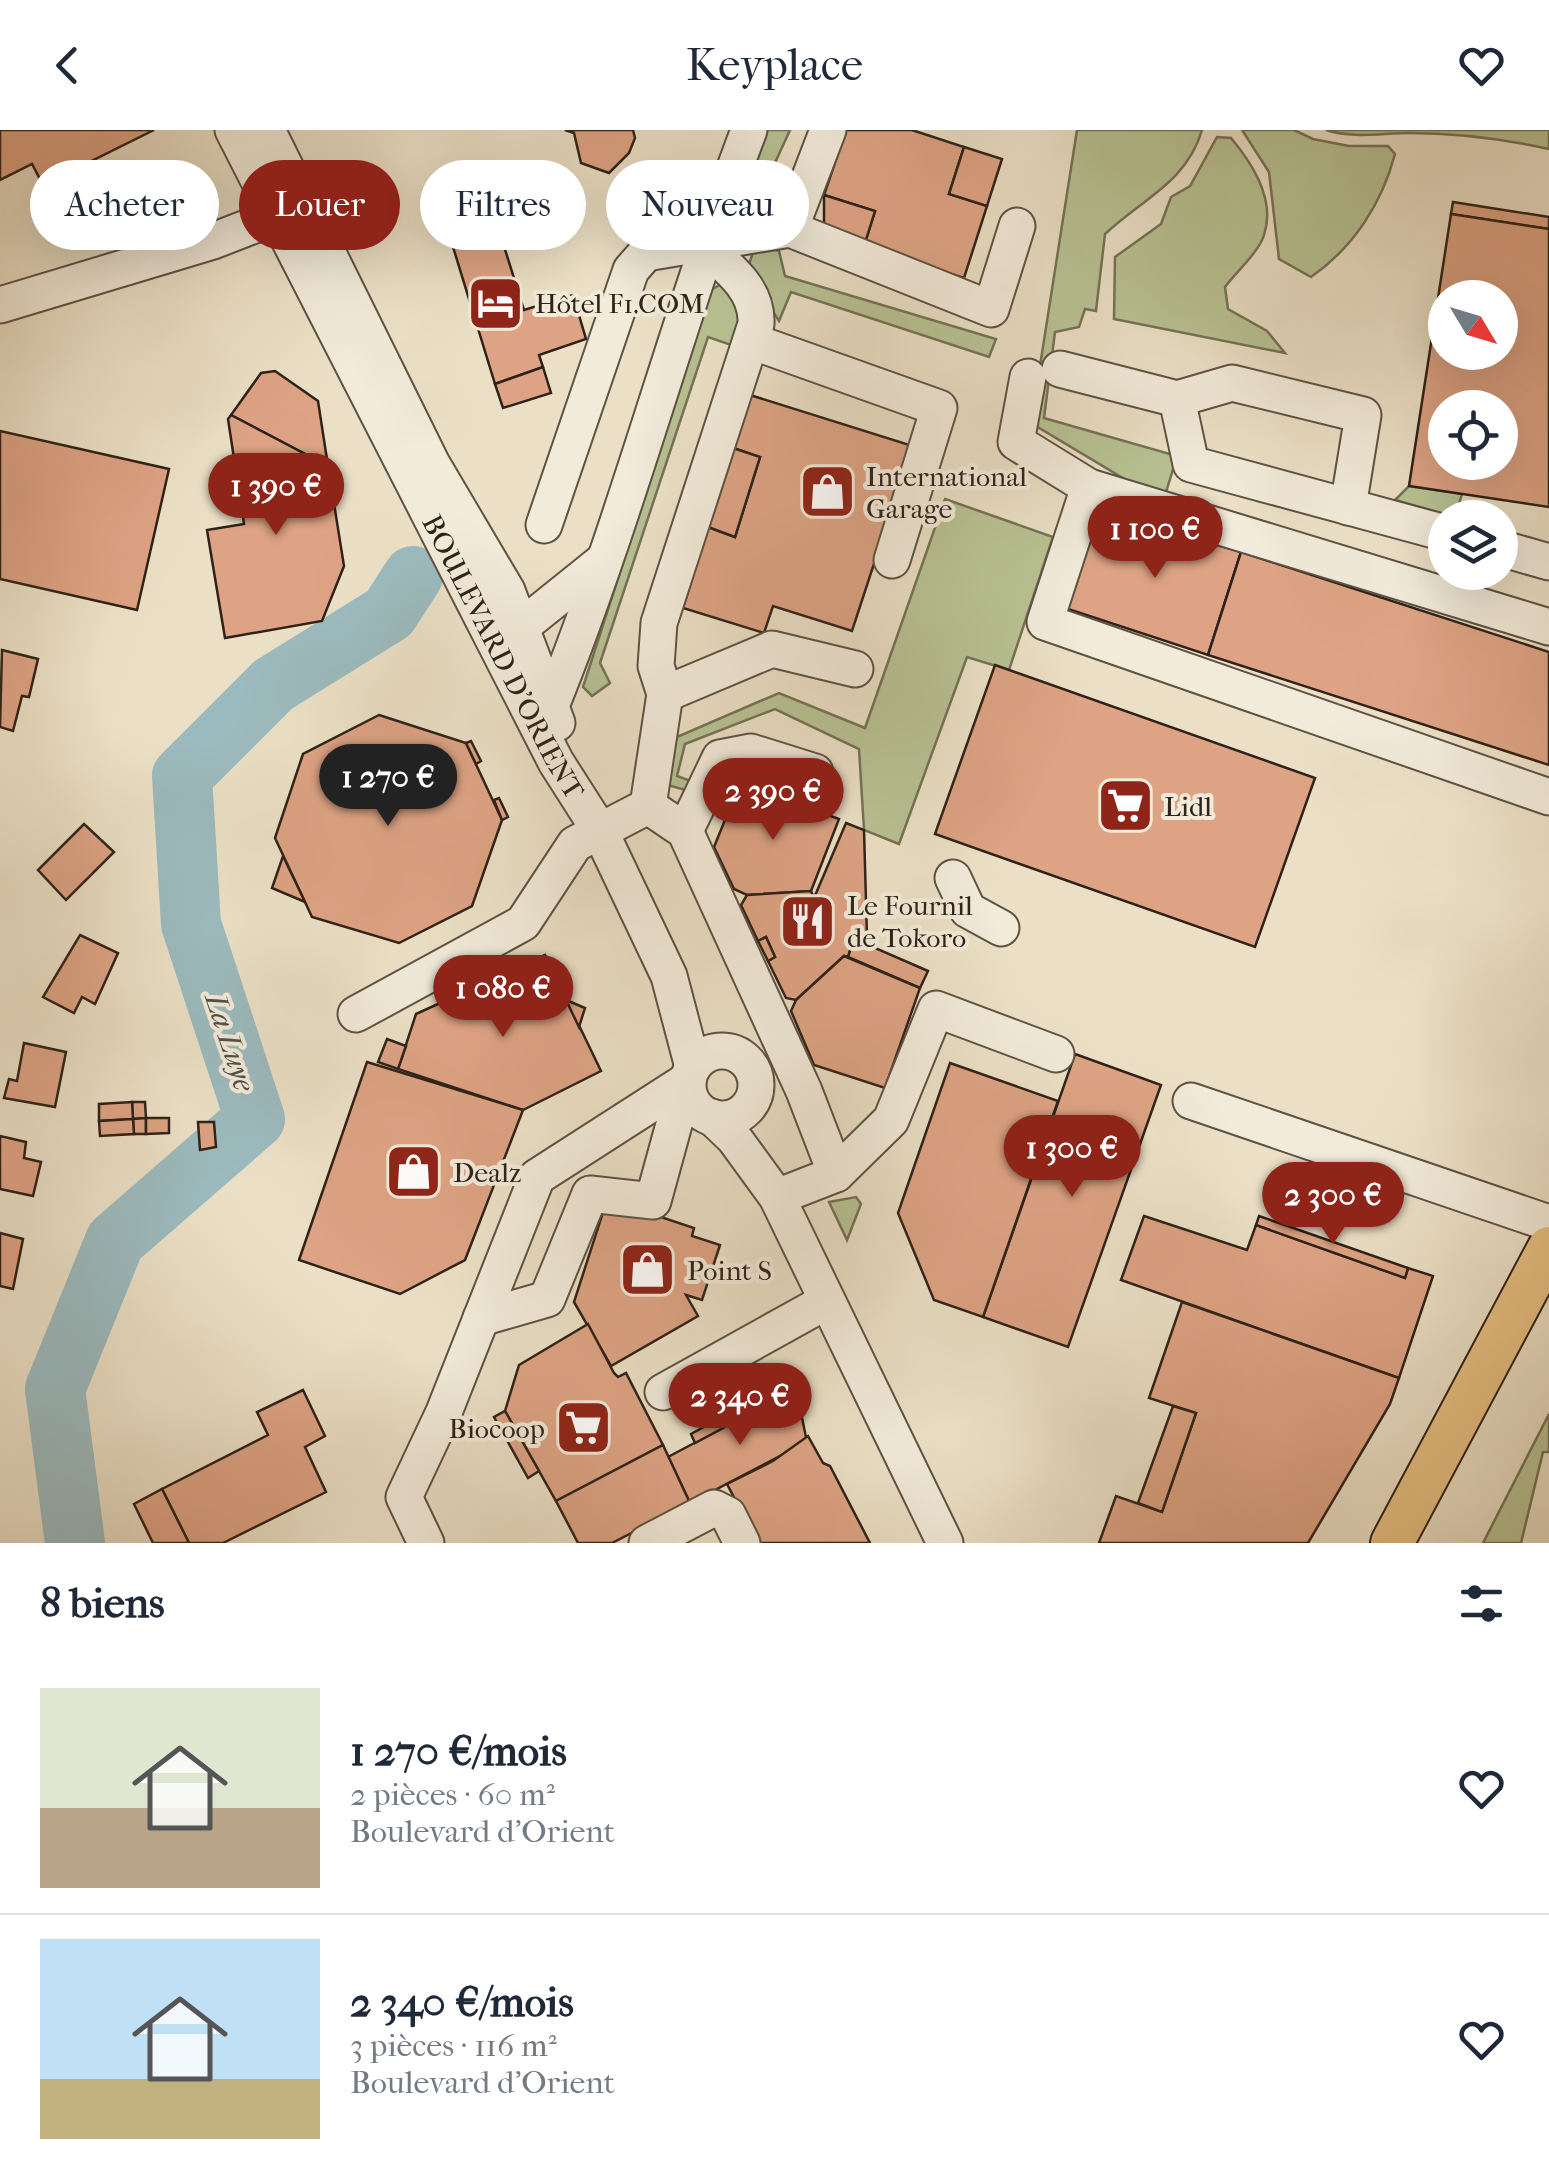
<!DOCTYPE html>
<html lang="fr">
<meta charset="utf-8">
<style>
:root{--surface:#fff;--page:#f2f2f3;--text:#1f2937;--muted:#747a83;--line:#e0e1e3;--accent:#8f2418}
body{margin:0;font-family:"IM FELL French Canon",serif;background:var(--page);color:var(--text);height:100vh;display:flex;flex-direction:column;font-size:38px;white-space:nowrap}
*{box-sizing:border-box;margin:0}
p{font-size:32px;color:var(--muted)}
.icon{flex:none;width:55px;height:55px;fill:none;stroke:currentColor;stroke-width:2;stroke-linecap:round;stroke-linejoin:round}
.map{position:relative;height:1413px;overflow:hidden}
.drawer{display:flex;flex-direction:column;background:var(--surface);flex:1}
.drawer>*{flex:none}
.banner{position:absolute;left:30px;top:30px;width:1000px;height:90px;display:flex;gap:20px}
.needle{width:65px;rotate:128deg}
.tools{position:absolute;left:1428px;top:150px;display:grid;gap:20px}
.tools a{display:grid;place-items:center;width:90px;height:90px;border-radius:50%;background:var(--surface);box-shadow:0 10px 40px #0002;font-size:50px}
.price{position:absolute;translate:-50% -85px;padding:0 22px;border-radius:35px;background:var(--accent);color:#fff;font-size:32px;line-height:65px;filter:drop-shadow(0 2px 5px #0008)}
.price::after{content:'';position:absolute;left:50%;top:60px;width:30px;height:22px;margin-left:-15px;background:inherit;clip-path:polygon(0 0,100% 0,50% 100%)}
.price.active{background:#222;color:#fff}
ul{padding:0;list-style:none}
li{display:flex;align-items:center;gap:30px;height:250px;padding:0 40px}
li+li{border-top:2px solid var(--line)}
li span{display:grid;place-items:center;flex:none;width:280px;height:200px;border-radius:0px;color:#555}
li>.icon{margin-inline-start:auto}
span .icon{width:120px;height:120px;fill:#fffc;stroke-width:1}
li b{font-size:42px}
h2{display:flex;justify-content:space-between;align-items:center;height:120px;padding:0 40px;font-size:42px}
.chip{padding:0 35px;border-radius:45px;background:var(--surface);box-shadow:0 10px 40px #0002;font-size:35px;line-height:90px}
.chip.active{background:var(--accent);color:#fff}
header{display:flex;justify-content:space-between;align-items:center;height:130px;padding:0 40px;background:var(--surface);font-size:45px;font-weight:600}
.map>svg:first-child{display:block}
.green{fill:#b8c294;stroke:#747256;stroke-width:2.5}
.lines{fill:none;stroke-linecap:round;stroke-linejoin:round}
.river{stroke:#9cbbbf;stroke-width:60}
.building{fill:#dda384;stroke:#2f2218;stroke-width:2.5;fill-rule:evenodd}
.minor-casing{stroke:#5e5244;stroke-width:39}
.major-casing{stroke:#2f2218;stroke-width:46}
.minor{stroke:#f2ebda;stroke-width:35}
.major{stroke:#e6c083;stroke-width:42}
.labels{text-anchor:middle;stroke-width:8;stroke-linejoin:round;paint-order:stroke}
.poi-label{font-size:28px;fill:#2f2218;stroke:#f2ebda;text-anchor:start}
.street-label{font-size:28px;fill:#2f2218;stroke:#f2ebda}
.water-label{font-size:30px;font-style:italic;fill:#50504a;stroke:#f2ebda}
</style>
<header><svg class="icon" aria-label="back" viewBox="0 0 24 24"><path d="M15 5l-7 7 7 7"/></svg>Keyplace<svg class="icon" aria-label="heart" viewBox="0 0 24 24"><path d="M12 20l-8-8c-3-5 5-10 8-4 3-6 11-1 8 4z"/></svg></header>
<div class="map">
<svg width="1549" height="1413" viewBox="0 0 1549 1413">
<rect width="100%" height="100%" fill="#ebe0c6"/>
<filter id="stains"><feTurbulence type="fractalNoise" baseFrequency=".002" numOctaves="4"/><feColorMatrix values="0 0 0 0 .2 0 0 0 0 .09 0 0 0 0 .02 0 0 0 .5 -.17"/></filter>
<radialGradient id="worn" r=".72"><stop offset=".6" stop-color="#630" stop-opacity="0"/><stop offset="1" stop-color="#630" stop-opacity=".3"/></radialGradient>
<g class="green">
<path d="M767,0H790L748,92L738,91L734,85Z"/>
<path d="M1077,0H1202C1187,52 1142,69 1105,104L1096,181L1085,179L1079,197L1055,202L1044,288L1177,326L1163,372L1031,293Z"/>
<path d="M1242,0H1294L1313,9L1349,16H1388L1395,24C1382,73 1354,117 1311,147L1279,129L1269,42Z"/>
<path d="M1326,0H1549V19C1503,9 1458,3 1410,3C1380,3 1355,9 1326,0Z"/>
<path d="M1217,7L1231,8C1252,33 1276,70 1264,105C1259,122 1236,142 1225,157L1228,179L1267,201L1285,223L1114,189L1115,127L1161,94L1171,67L1190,56Z"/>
<path d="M771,118L779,121L785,146L996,209L989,227L791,162L779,191L747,141L753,122Z"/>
<path d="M723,153C746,178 745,185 734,216L708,207L600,533L610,553L592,566L583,557L711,160Z"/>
<path d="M1409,356L1462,364L1455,387L1395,370Z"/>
<path d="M945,369L1053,407L1009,540L967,527L899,714L864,700L859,619L775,579L685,614L677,646L696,653L692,662L664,654L677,607L779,563L865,598Z"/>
<path d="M856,1067L861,1074L847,1110L829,1072Z"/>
<path d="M1549,1284V1322H1543L1521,1413H1483Z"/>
</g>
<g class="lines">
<path class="river" d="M75,1413L55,1259L115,1111L255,989L191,794L182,646L273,555L389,483L413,446"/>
</g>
<g class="building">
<path d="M0,0H154L43,55L32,34L0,50Z"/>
<path d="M565,0H633L635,8L629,23L609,43L581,33L574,3Z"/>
<path d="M846,0H912L964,17L949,64L987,76L964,148L864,116L875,81L824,65Z"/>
<path d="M964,17L1002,29L987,76L949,64Z"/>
<path d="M824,65L875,81L864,116L824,96Z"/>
<path d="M1453,72L1549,87V99L1451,84Z"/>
<path d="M492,78L524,180L573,165L586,209L539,225L543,237L495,254L446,94Z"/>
<path d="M1451,84L1549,99V377L1409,356ZM1445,168H1500V222H1445ZM1445,278H1500V332H1445Z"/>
<path d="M543,237L551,263L503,278L495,254Z"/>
<path d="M275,241L318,271L328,336L231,285L261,243Z"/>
<path d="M750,265L919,318L886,397L852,501L773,476L764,503L683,478L708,397L735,407L760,327L733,318Z"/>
<path d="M231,285L328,336L344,436L322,491L225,508L207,400L244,394L228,289Z"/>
<path d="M0,301L169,339L137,480L0,449Z"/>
<path d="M733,318L760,327L735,407L708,397Z"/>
<path d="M1100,379L1241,422L1208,525L1068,479Z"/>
<path d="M1241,422L1549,522V635L1208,525Z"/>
<path d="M2,520L38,529L29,567L22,566L13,601L0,597Z"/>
<path d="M995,535L1315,648L1255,817L935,704Z"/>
<path d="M379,585L466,613L502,690L472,776L399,813L312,787L275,708L303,624Z"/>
<path d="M471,611L481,631L476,634L466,613Z"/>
<path d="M740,653L839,689L811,761L747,765L734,759L714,717Z"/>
<path d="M499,668L508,687L502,690L494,670Z"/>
<path d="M846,693L864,700L867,807L854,808L848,827L844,826L796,870L786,868L768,831L775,827L766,807L758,811L741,775L747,765L811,761L814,768Z"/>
<path d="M84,694L114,722L66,770L38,740Z"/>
<path d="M283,726L305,772L272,758Z"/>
<path d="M80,805L118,823L95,874L82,867L74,883L43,867Z"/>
<path d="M766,807L775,827L768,831L758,811Z"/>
<path d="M867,807L868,815L928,841L920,858L848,827L854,808Z"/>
<path d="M545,825L601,941L523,980L398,939L416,884Z"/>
<path d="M844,826L920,858L885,958L814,935L791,881L796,870Z"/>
<path d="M566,870L585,878L579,897Z"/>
<path d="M387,909L406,916L398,939L378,932Z"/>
<path d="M24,913L66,922L55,977L4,968L9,949L17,951Z"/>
<path d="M1075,924L1161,955L1068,1217L983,1187Z"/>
<path d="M367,932L523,980L465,1130L400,1164L299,1130Z"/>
<path d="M950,933L1058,971L983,1187L934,1170L898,1083Z"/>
<path d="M132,972H145L146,988L133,989Z"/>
<path d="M132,972L133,989L99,991V974Z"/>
<path d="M146,988V1004H134L133,989Z"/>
<path d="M146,988H169V1003L146,1004Z"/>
<path d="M133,989L134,1004L100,1006L99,991Z"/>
<path d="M198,992H214L216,1017L200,1020Z"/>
<path d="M0,1006L26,1012L24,1028L41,1032L33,1066L0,1059Z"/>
<path d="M605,1076L637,1079L694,1098L692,1106L720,1115L702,1170L686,1165L698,1186L611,1236L574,1172Z"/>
<path d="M1144,1086L1247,1120L1256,1095L1405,1148L1408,1138L1433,1146L1399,1248L1121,1150Z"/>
<path d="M1259,1086L1408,1138L1405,1148L1256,1095Z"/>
<path d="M0,1103L23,1109L13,1159L0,1156Z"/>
<path d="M1182,1172L1399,1248L1390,1274L1308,1413H1099L1116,1366L1162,1382L1196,1283L1149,1268Z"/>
<path d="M588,1194L614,1243L618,1247L626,1243L663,1315L556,1371L505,1281L519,1235Z"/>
<path d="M303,1260L325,1306L305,1317L326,1362L223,1413H189L162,1359L268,1305L257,1282Z"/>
<path d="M785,1265L792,1267L801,1283L807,1312L690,1373L668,1327Z"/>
<path d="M746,1274L751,1283L695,1313L691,1304Z"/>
<path d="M1173,1276L1196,1283L1162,1382L1138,1373Z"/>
<path d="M505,1281L539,1341L528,1348L494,1287Z"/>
<path d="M808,1306L823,1333L830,1336L870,1413H758L727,1354L773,1331Z"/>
<path d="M663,1315L690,1373L612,1413H578L556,1371Z"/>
<path d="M162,1359L189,1413H153L134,1374Z"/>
</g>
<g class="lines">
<defs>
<g id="minor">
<path id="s1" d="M233,0L556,632L600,701L669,846L693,937"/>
<path d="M267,0L432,334L507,461L557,593"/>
<path d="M790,99L991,179L1017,96"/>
<path d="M0,175L213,111L275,87L293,90"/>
<path d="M751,211L939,278L892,430"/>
<path d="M1060,239L1177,269L1191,334L1445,403"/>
<path d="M1028,247L1016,312L1089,357L1045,492L1549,667"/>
<path d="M1177,269L1232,253L1363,285L1348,377"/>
<path d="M1089,357L1549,497"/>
<path d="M544,395L631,140L646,123L790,99L828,0"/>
<path d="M1500,418L1549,432"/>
<path d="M506,509L602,432"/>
<path d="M665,564L772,519L855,539"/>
<path d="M551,576C627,388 677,190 749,0"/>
<path d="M648,676L685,701L804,961L836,1044L777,1067"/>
<path d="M685,701L720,628L751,622L815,642"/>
<path d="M953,748L968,780L1001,798"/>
<path d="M356,884L523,793L575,714L648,676L665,564L656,536L659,493L756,194C758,160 729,138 705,117"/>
<circle cx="722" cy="955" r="34"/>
<path d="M1191,971L1549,1093"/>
<path d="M712,987L734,1008L777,1067L945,1413"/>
<path d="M836,1044L891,990L936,879L1056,924"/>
<path d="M481,1188L547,1169L590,1064L653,1071L676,987"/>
<path d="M663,1262L827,1171"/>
<path d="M426,1413L404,1367L444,1282L537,1047L688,950"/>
<path d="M647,1413L714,1378L728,1385L742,1413"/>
</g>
<path id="major" d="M1392,1413L1549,1118"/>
</defs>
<use href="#minor" class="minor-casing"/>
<use href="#major" class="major-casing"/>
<use href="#minor" class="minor"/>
<use href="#major" class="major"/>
</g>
<defs>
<symbol id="hotel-square" viewBox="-11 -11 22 22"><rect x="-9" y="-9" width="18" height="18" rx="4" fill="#8f2418" stroke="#f2ebda"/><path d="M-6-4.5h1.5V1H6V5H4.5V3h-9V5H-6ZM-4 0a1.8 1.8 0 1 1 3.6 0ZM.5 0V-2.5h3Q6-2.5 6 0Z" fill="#fff"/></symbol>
<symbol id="shop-square" viewBox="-11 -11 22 22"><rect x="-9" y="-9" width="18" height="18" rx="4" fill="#8f2418" stroke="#f2ebda"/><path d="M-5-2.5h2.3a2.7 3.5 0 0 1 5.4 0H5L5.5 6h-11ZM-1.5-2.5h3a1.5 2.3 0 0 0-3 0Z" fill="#fff"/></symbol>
<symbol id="supermarket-square" viewBox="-11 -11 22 22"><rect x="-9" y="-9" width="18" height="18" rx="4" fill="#8f2418" stroke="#f2ebda"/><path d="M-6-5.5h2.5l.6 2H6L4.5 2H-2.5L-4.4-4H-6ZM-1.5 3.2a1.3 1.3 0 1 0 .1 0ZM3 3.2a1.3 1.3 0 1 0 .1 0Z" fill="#fff"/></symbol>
<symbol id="restaurant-square" viewBox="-11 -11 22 22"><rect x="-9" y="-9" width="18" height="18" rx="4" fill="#8f2418" stroke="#f2ebda"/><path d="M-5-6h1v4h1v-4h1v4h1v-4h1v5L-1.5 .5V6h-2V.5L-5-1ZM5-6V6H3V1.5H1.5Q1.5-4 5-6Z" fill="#fff"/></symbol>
</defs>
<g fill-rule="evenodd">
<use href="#hotel-square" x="464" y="142" width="63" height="63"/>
<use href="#shop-square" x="796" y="330" width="63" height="63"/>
<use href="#supermarket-square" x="1094" y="644" width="63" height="63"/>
<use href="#restaurant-square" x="776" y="760" width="63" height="63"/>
<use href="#shop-square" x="382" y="1010" width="63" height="63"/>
<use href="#shop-square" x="616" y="1108" width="63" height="63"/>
<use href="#supermarket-square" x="552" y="1266" width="63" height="63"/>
</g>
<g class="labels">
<g class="poi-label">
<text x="535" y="183">Hôtel F1.COM</text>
<text x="866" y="356">International<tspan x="866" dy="32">Garage</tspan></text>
<text x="1164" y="686">Lidl</text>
<text x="847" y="785">Le Fournil<tspan x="847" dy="32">de Tokoro</tspan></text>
<text x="453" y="1052">Dealz</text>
<text x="687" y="1150">Point S</text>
<text x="545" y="1308" text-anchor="end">Biocoop</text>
</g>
<g class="street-label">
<text dy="10" stroke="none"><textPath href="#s1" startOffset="592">BOULEVARD D'ORIENT</textPath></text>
</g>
<g class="water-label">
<text transform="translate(230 912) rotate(72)" y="10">La Luye</text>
</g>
</g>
<rect width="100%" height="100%" filter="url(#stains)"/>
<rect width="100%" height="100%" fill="url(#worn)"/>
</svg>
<div class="tools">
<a><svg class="needle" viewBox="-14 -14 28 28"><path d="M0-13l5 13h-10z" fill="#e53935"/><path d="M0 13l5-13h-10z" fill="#747a83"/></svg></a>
<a><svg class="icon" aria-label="locate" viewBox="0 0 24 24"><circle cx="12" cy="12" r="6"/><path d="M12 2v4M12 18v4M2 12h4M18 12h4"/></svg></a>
<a><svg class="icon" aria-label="layers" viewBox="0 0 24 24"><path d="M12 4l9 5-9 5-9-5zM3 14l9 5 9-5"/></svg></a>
</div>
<b class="price" style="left:276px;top:408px">1 390 €</b>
<b class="price" style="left:1155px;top:451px">1 100 €</b>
<b class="price active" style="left:388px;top:699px">1 270 €</b>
<b class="price" style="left:773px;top:713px">2 390 €</b>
<b class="price" style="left:503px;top:910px">1 080 €</b>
<b class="price" style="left:1072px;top:1070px">1 300 €</b>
<b class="price" style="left:1333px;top:1117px">2 300 €</b>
<b class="price" style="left:740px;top:1318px">2 340 €</b>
<div class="banner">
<a class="chip">Acheter</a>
<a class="chip active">Louer</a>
<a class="chip">Filtres</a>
<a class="chip">Nouveau</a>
</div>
</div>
<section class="drawer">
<h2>8 biens<svg class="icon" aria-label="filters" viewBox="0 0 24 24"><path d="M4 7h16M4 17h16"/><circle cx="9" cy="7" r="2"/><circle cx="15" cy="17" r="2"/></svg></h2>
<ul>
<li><span style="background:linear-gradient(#dfe7d0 60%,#b9a48a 0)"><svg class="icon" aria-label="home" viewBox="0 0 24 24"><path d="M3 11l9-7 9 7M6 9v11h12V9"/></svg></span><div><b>1 270 €/mois</b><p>2 pièces · 60 m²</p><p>Boulevard d'Orient</p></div><svg class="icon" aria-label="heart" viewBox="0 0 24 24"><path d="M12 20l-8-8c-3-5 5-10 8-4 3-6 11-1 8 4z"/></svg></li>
<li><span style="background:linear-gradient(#bfe0f5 70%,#c2b280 0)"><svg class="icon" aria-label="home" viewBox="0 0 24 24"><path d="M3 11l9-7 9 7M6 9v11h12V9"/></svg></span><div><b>2 340 €/mois</b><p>3 pièces · 116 m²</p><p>Boulevard d'Orient</p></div><svg class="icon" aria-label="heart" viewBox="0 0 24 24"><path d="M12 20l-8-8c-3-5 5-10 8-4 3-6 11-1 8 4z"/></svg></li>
</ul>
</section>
